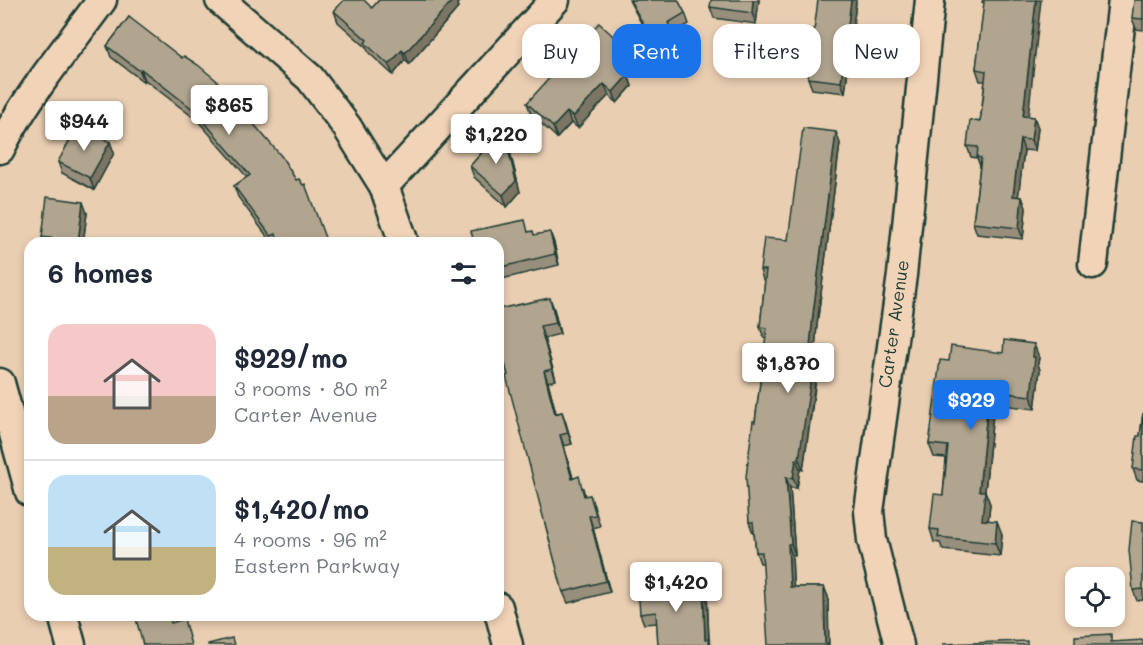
<!DOCTYPE html>
<meta charset="utf-8">
<style>
:root{--surface:#fff;--page:#f6f6f7;--text:#1f2937;--muted:#747a83;--line:#e0e1e3;--accent:#1a73e8}
body{margin:0;font-family:Mali,sans-serif;background:var(--page);color:var(--text);height:100vh;display:flex;flex-direction:column;font-size:22px;white-space:nowrap}
*{box-sizing:border-box;margin:0}
p{font-size:20px;color:var(--muted)}
.icon{flex:none;width:33px;height:33px;fill:none;stroke:currentColor;stroke-width:2;stroke-linecap:round;stroke-linejoin:round}
.map{position:relative;flex:1;overflow:hidden}
.sheet{position:absolute;left:24px;top:237px;width:480px;height:384px;display:flex;flex-direction:column;background:var(--surface);border-radius:18px;box-shadow:0 3px 9px #0003}
.sheet>*{flex:none}
.hud{position:absolute;left:522px;top:24px;width:531px;height:54px;display:flex;gap:12px}
.controls{position:absolute;left:1065px;top:567px;display:grid;gap:12px}
.controls a{display:grid;place-items:center;width:60px;height:60px;border-radius:12px;background:var(--surface);box-shadow:0 3px 9px #0003;font-size:30px}
.price{position:absolute;translate:-50% -51px;padding:0 14px;border-radius:6px;background:#fff;color:#222;font-size:20px;line-height:39px;filter:drop-shadow(0 2px 3px #0008)}
.price::after{content:'';position:absolute;left:50%;top:36px;width:18px;height:14px;margin-left:-9px;background:inherit;clip-path:polygon(0 0,100% 0,50% 100%)}
.price.on{background:var(--accent);color:#fff}
ul{padding:0;list-style:none}
li{display:flex;align-items:center;gap:18px;height:150px;padding:0 24px}
li+li{border-top:2px solid var(--line)}
li span{display:grid;place-items:center;flex:none;width:168px;height:120px;border-radius:18px;color:#555}
li>.icon{margin-inline-start:auto}
span .icon{width:72px;height:72px;fill:#fffc;stroke-width:1}
li b{font-size:26px}
h2{display:flex;justify-content:space-between;align-items:center;height:72px;padding:0 24px;font-size:26px}
.pill{padding:0 21px;border-radius:18px;background:var(--surface);box-shadow:0 3px 9px #0003;font-size:21px;line-height:54px}
.pill.on{background:var(--accent);color:#fff}
.map>svg:first-child{display:block}
.lines{fill:none;stroke-linecap:round;stroke-linejoin:round}
.minor-casing{stroke:#1f3d34;stroke-width:33}
.minor{stroke:#f1d4b7;stroke-width:28}
.wall{fill:#988e7b;stroke:#1f3d34;stroke-width:1.5}
.shaded-wall{fill:#7c7464;stroke:#1f3d34;stroke-width:1.5}
.building{fill:#b1a58f;stroke:#1f3d34;stroke-width:1.5}
.labels{text-anchor:middle;stroke-width:6;stroke-linejoin:round;paint-order:stroke}
.street-label{font-size:18px;fill:#1f3d34;stroke:#f1d4b7}
</style>
<div class="map">
<svg width="1143" height="645" viewBox="0 0 1143 645">
<rect width="100%" height="100%" fill="#e9ceb2"/>
<filter id="ink" filterUnits="userSpaceOnUse"><feTurbulence type="fractalNoise" baseFrequency=".0167" numOctaves="2"/><feDisplacementMap in="SourceGraphic" scale="12" xChannelSelector="R" yChannelSelector="G"/><feConvolveMatrix kernelMatrix="1 2 1 2 8 2 1 2 1" color-interpolation-filters="sRGB"/></filter>
<g filter="url(#ink)">
<g class="lines">
<defs>
<g id="minor">
<path d="M220,0L310,78L347,127L384,186L404,243"/>
<path d="M0,149C26,96 67,48 102,0"/>
<path d="M384,186L555,0"/>
<path d="M1093,264L1123,0"/>
<path d="M0,383L30,492"/>
<path d="M498,607L508,645"/>
<path d="M63,615L71,645"/>
<path d="M899,645L872,540L869,511L902,275L930,0"/>
</g>
</defs>
<use href="#minor" class="minor-casing"/>
<use href="#minor" class="minor"/>
</g>
<g class="wall">
<path d="M379,0H460L457,4L458,8L409,64L405,60L393,75L369,53L366,47L338,22L334,11L372,8Z"/>
<path d="M629,0H678L685,13L689,24L674,33L678,45L659,56L632,6Z"/>
<path d="M759,0L756,24L714,18L710,7Z"/>
<path d="M983,0L1028,116L1034,117L1038,128L1035,151L1024,150L1018,197H1022L1026,208L1023,239L977,234L973,223L980,166L977,158L971,157L967,146L980,122L985,81H980L976,69L984,6Z"/>
<path d="M1143,0V30L1136,29L1132,18Z"/>
<path d="M856,2L845,93L812,89L808,78Z"/>
<path d="M129,17L327,243H272L238,197L234,186L247,177L198,121L145,80L144,82L111,57L107,46Z"/>
<path d="M635,56L639,67L626,74L628,75L632,86L617,103L609,95L578,128L571,123L557,138L531,114L527,103Z"/>
<path d="M503,129L507,140L520,192L507,207L474,177L470,166Z"/>
<path d="M110,142L114,153L94,190L62,173L58,162Z"/>
<path d="M840,143L817,325L814,360L817,369L814,395L803,470L800,469L797,488H790L794,542L795,555H792L793,587H824L828,597V644L763,563H760L756,552L754,533H753L749,522L755,422L766,338H764L760,327L765,280H763L760,270L788,240Z"/>
<path d="M87,213L83,243H44L42,237Z"/>
<path d="M530,232L535,235L550,232L554,243L559,265L498,280V243Z"/>
<path d="M554,309L560,334L544,338L556,380L548,382L556,413L562,412L572,444L564,446L573,478L583,488L585,496L590,495L594,506L600,526L593,528L610,592L568,603L563,592L498,336Z"/>
<path d="M1039,357L1038,364L1040,370L1035,409L994,404L985,491L990,504L988,520L1002,534L1000,556L943,550L940,543L934,542L930,529L943,495L946,458L934,457L929,444L949,361Z"/>
<path d="M1143,413V481L1137,480L1133,469L1140,436Z"/>
<path d="M1143,522V600L1137,601L1133,590Z"/>
<path d="M707,594L709,639L711,645H658L657,623L644,624L640,614Z"/>
<path d="M381,615H391L382,618Z"/>
</g>
<g class="shaded-wall">
<path d="M453,0H460L457,4L458,8L409,64L405,53Z"/>
<path d="M753,0H759L756,24L752,13Z"/>
<path d="M851,0H856V2L845,93L841,82Z"/>
<path d="M1036,0H1041L1027,127L1023,116Z"/>
<path d="M402,50L405,60L393,75L389,65Z"/>
<path d="M141,69L145,80L144,82L140,71Z"/>
<path d="M628,75L632,86L617,103L613,92Z"/>
<path d="M604,84L609,95L578,128L573,117Z"/>
<path d="M567,112L571,123L557,138L553,127Z"/>
<path d="M1034,117L1038,128L1035,151L1031,140Z"/>
<path d="M503,129L507,140L520,192L507,207L503,195Z"/>
<path d="M836,132L840,143L817,325L814,360L817,369L803,470L799,459L813,314Z"/>
<path d="M1020,139L1024,150L1017,207L1013,196Z"/>
<path d="M110,142L114,153L94,190L90,178Z"/>
<path d="M1022,197L1026,208L1023,239L1019,228Z"/>
<path d="M83,202L87,213L83,243H78Z"/>
<path d="M550,232L554,243L559,265L555,254Z"/>
<path d="M550,298L554,309L560,334L556,323Z"/>
<path d="M540,326L544,338L556,380L552,369Z"/>
<path d="M1034,344L1039,357L1038,364L1040,370L1035,409L1031,396L1033,357Z"/>
<path d="M544,371L548,382L559,425L555,414Z"/>
<path d="M989,391L994,404L985,491L990,504L987,533L982,520L979,491Z"/>
<path d="M562,412L566,423L572,444L568,433Z"/>
<path d="M560,435L564,446L576,490L572,479Z"/>
<path d="M796,459L800,469L797,488L793,478Z"/>
<path d="M786,477L790,488L795,555L791,544Z"/>
<path d="M589,516L593,528L610,592L606,581Z"/>
<path d="M997,521L1002,534L1000,556L995,543Z"/>
<path d="M788,544L792,555L794,597L790,587Z"/>
<path d="M703,584L707,594L709,645L705,640Z"/>
<path d="M824,587L828,597L829,645H825V643Z"/>
</g>
<g class="building">
<path d="M344,0H364L372,8L379,0H453L405,53L402,50L389,65L365,43L367,40L334,11Z"/>
<path d="M630,0H678L685,13L668,23L674,34L655,45Z"/>
<path d="M711,0H753L752,13L710,7Z"/>
<path d="M818,0H851L841,82L808,78Z"/>
<path d="M983,0H1036L1023,116L1034,117L1031,140L1020,139L1013,196L1022,197L1019,228L973,223L981,158L977,157L978,147L967,146L970,120L980,122L983,100L986,71L976,69L984,2H982Z"/>
<path d="M1134,0H1143V19L1132,18Z"/>
<path d="M129,17L182,58L184,56L198,65L216,80L282,157L296,180L299,179L303,185L305,184L327,243H280L276,234L271,236L234,186L250,175L194,110L141,69L140,71L107,46Z"/>
<path d="M599,23L635,56L617,66L628,75L613,92L604,84L573,117L567,112L553,127L527,103Z"/>
<path d="M78,125L110,142L90,178L58,162Z"/>
<path d="M803,128L836,132L813,314L809,358L813,359L810,384L799,459H796L793,478L786,477L790,531L791,544H788L790,587H824L825,643H828V645H768L762,552H756L753,522H749L746,477L753,421L755,422L767,328L760,327L766,270H760L764,238L788,240Z"/>
<path d="M503,129L516,181L503,195L470,166Z"/>
<path d="M47,197L83,202L78,242L42,237Z"/>
<path d="M525,220L528,232L533,231L534,235L550,232L555,254L498,268V243H474L471,231Z"/>
<path d="M550,298L556,323L540,326L552,369L544,371L555,414L562,412L568,433L560,435L572,479L579,476L584,496L590,495L596,515L589,516L606,581L563,592L506,376L508,375L498,336V309Z"/>
<path d="M1004,340L1034,344L1033,357H1035L1031,396L989,391L979,491H985L982,520L997,521L995,543L938,537L939,530L930,529L934,494L943,495L948,446L929,444L940,360L949,361L951,346L1003,353Z"/>
<path d="M1143,413V470L1133,469L1137,436H1140Z"/>
<path d="M1132,521L1143,522V589L1133,590L1129,550Z"/>
<path d="M703,584L705,640L709,639V645H658L656,612L640,614L638,587Z"/>
<path d="M135,615H169L171,623L184,619L191,645H143Z"/>
<path d="M1111,634V642L1143,640V645H1075V636Z"/>
<path d="M232,638L234,645H208V644Z"/>
<path d="M1027,641V645L943,644Z"/>
</g>
</g>
<g class="labels">
<g class="street-label">
<text transform="translate(894 324) rotate(-82)" y="6">Carter Avenue</text>
</g>
</g>
</svg>
<div class="controls">
<a><svg class="icon" aria-label="locate" viewBox="0 0 24 24"><circle cx="12" cy="12" r="6"/><path d="M12 2v4M12 18v4M2 12h4M18 12h4"/></svg></a>
</div>
<b class="price" style="left:229px;top:136px">$865</b>
<b class="price" style="left:84px;top:152px">$944</b>
<b class="price" style="left:496px;top:165px">$1,220</b>
<b class="price" style="left:788px;top:394px">$1,870</b>
<b class="price on" style="left:971px;top:431px">$929</b>
<b class="price" style="left:676px;top:613px">$1,420</b>
<div class="hud">
<a class="pill">Buy</a>
<a class="pill on">Rent</a>
<a class="pill">Filters</a>
<a class="pill">New</a>
</div>
<section class="sheet">
<h2>6 homes<svg class="icon" aria-label="filters" viewBox="0 0 24 24"><path d="M4 7h16M4 17h16"/><circle cx="9" cy="7" r="2"/><circle cx="15" cy="17" r="2"/></svg></h2>
<ul>
<li><span style="background:linear-gradient(#f6c9c9 60%,#b9a48a 0)"><svg class="icon" aria-label="home" viewBox="0 0 24 24"><path d="M3 11l9-7 9 7M6 9v11h12V9"/></svg></span><div><b>$929/mo</b><p>3 rooms · 80 m²</p><p>Carter Avenue</p></div></li>
<li><span style="background:linear-gradient(#bfe0f5 60%,#c2b280 0)"><svg class="icon" aria-label="home" viewBox="0 0 24 24"><path d="M3 11l9-7 9 7M6 9v11h12V9"/></svg></span><div><b>$1,420/mo</b><p>4 rooms · 96 m²</p><p>Eastern Parkway</p></div></li>
</ul>
</section>
</div>
